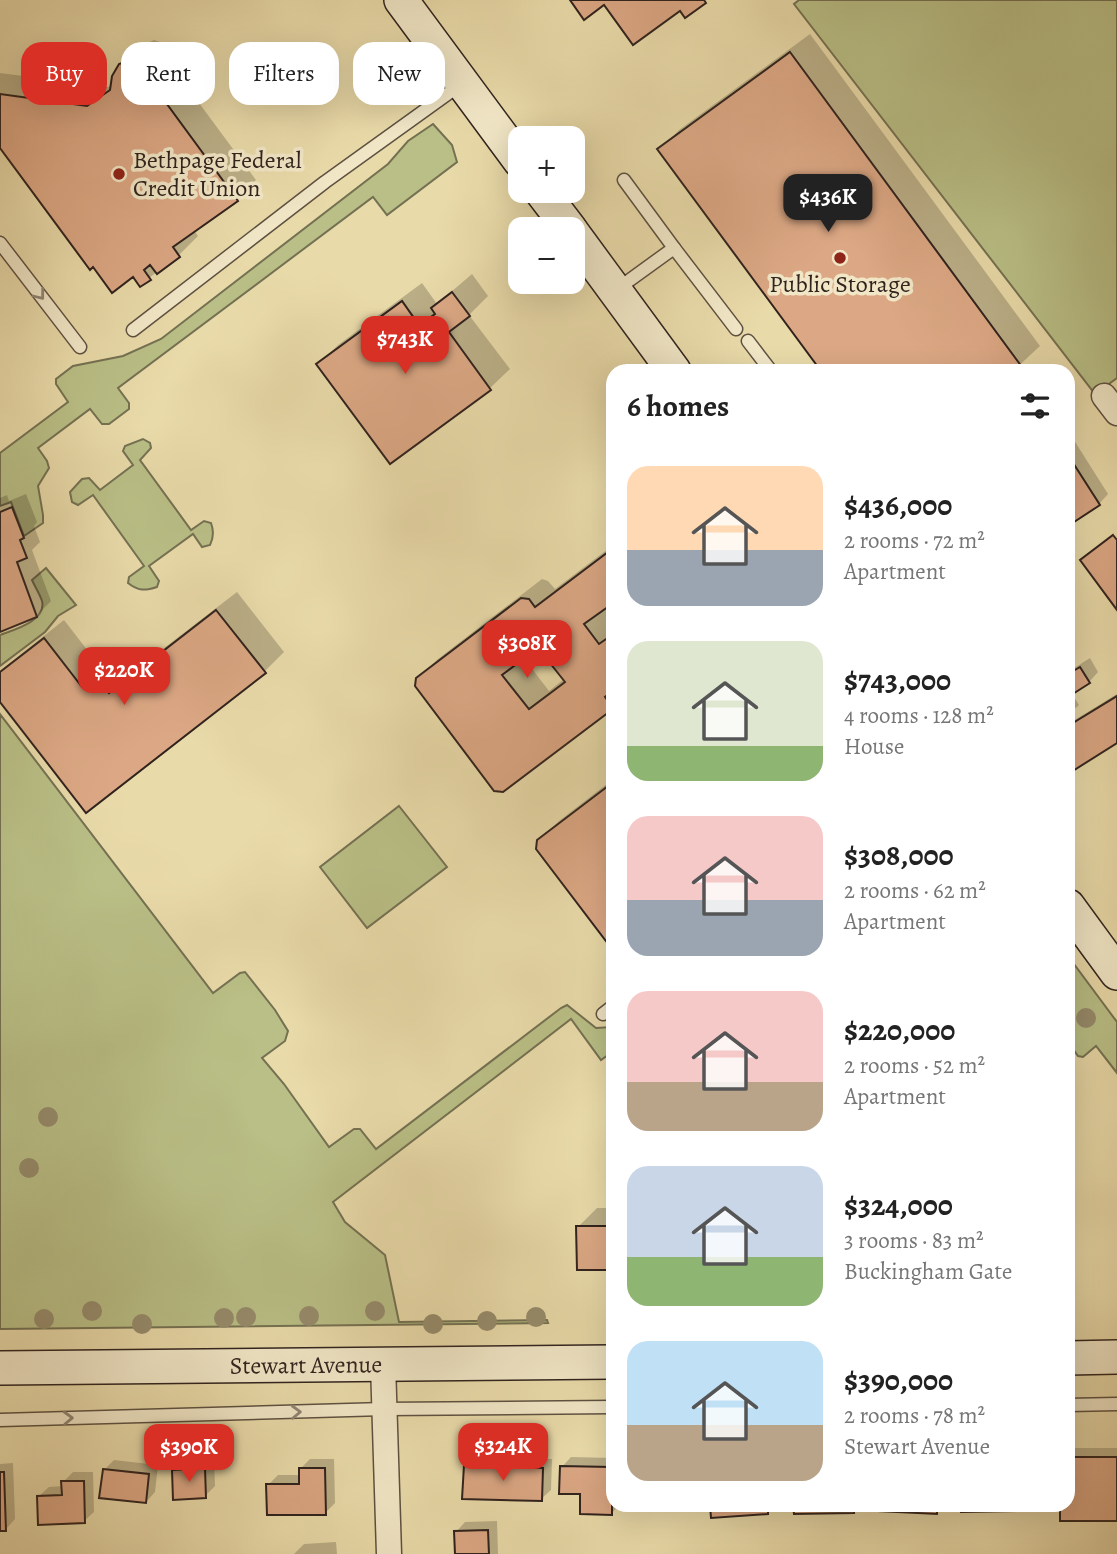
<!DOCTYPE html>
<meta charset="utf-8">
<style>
:root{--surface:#fff;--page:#f2f2f2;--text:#222;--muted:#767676;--accent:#d93025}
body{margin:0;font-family:Alegreya,serif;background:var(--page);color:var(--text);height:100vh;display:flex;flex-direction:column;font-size:26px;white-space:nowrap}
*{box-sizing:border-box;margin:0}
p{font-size:23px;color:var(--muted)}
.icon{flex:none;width:38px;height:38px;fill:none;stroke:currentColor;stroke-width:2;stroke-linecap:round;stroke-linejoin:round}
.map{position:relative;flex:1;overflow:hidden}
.details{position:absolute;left:606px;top:364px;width:469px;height:1148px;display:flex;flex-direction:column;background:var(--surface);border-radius:21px;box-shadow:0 7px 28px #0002}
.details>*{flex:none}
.hud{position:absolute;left:21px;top:42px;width:480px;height:63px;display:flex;gap:14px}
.controls{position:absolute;left:508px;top:126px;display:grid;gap:14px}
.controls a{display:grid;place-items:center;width:77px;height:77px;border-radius:14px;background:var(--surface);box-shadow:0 7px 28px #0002;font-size:35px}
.price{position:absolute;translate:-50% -60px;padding:0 16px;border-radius:14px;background:var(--accent);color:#fff;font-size:23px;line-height:46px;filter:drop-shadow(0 2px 4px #0008)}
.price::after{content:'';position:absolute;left:50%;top:42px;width:21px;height:16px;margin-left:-10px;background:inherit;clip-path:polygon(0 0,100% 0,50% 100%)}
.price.current{background:#222;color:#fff}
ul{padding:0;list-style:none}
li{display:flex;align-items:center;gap:21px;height:175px;padding:0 21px}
li span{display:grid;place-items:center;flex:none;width:196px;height:140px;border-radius:21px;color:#555}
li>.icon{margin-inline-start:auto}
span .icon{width:84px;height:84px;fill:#fffc;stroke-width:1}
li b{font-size:30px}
h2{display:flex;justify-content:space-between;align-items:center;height:84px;padding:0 21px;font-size:30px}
.tag{padding:0 24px;border-radius:21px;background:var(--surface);box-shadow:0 7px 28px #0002;font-size:24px;line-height:63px}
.tag.current{background:var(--accent);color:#fff}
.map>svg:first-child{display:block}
.green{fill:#b9bf86;stroke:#747152;stroke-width:2}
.shadow{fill:#0003;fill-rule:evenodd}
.building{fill:#dba784;stroke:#30231e;stroke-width:2;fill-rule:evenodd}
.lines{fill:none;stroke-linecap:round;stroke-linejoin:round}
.service-casing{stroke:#5e5141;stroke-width:15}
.minor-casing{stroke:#5e5141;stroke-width:27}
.secondary-casing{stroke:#30231e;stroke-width:36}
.service{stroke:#f1e7c7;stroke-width:12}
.minor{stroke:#f1e7c7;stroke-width:24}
.secondary{stroke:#f1e7c7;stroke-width:33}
.tree{fill:#968b6b}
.oneway{stroke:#908572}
.poi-dot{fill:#8f2418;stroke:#f1e7c7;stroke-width:2.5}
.labels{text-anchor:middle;stroke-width:7;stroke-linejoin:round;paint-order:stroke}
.poi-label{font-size:24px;fill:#30231e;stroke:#f1e7c7;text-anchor:start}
.street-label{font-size:24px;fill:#30231e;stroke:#f1e7c7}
</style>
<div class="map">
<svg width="1117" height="1554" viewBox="0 0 1117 1554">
<rect width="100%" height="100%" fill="#e9daa9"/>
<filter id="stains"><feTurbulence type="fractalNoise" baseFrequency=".00286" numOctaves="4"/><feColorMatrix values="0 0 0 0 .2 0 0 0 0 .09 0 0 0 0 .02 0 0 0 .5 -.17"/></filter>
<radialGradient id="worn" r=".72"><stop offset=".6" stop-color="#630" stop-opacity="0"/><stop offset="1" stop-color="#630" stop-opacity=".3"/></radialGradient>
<g class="green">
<path d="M799,0H1117V378L1095,394L794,4Z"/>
<path d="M433,124L452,145L457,162L387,215L373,197L118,388L129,403V409L109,424H102L90,409L38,448L47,461L49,468L38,486L43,515V523L24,536L11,502L0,506V453L68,402L56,384V379L73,366L123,356L161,339L388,164L408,141Z"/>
<path d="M143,439L150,443L151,448L140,460L191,530L204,521L211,523C214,531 214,537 210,545L202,547L193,534L149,566L159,581L157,587C145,591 138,591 128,583L129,577L144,566L93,495L78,505L72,502L70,492L82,479L89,478L100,490L133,465L123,451L125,446Z"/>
<path d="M46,568L76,605L58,616L45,632L0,666V635C13,630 47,621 42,601C40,594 35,587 32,580Z"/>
<path d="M0,714L213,993L240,973L245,972L275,1010L288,1031L285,1041L262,1058L284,1084L329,1147L354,1129H360L376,1149L561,1008L567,1005L596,1028L612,1027V1052L601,1060L571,1019L333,1202L345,1222L385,1255L399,1322L547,1320L548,1323L0,1329Z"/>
<path d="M399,806L447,867L367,928L320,867Z"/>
<path d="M1068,956L1117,1022V1073L1096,1046L1083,1057L1078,1056L1068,1042Z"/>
</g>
<g class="shadow">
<path d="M810,34L1040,346L1013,371H823L660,150L679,130Z"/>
<path d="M154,40L174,47L181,57L184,68L182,80L256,180L236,200L194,230L198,236L179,255L149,278L133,275L0,145V73L108,87L112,85L121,66L141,46Z"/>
<path d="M472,274L488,296L469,315L510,369L490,388L391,462L319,364L338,345L422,283L437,304Z"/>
<path d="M1072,437L1108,494L1099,504L1068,524V440Z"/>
<path d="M26,494L37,522L34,526L40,542L32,550L51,601L36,616L0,630V498L7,495L9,501Z"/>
<path d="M612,546V602L605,607L612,617V706L502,790L418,678L438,659L542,579L548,581L555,589ZM539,646L564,679L549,691L523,657Z"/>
<path d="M237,592L284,652L265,671L87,810L0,700V671L64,620L102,669L116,659L129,675Z"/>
<path d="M1090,658L1098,672L1089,682L1068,695V672Z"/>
<path d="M1117,694V741L1068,772V724Z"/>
<path d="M1074,697L1079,705L1068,715V701Z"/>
<path d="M612,780V946L538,849L539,841L559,821Z"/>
<path d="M1068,1161H1072V1171L1068,1178Z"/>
<path d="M597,1208H612V1268L579,1269L578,1227Z"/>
<path d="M1071,1448H1117V1519L1061,1505H1068V1452Z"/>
<path d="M475,1456L552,1459L551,1490L541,1499L466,1466Z"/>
<path d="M571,1457L612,1458V1505H619L612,1513L582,1492L562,1467Z"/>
<path d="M214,1459L215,1486L205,1496L174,1471L183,1461Z"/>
<path d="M310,1459H334L335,1503L325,1513L268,1485L278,1475H300V1469Z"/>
<path d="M114,1460L158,1465L155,1492L146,1502L104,1470Z"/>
<path d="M13,1463L15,1519L6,1529H0V1464Z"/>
<path d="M73,1472H93L94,1512L84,1521L39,1496L49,1487L63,1486V1482Z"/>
<path d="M497,1521L498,1554H456V1532L465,1522Z"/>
<path d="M336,1542L337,1554H294L304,1544Z"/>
</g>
<g class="building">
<path d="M570,0H704L706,3L685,18L680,11L633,45L604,5L584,20Z"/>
<path d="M790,52L1022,367L1016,371H821L657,149Z"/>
<path d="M133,59L146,61L155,66L162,77L166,88L164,100L238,201L173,247L180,257L157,274L150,265L144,270L151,280L140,287L133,277L112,293L93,267L90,270L0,148V94L87,106L110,90L112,76L119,64Z"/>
<path d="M452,292L470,316L449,332L491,390L390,464L316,364L402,301L419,325L435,314L431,308Z"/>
<path d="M1068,455L1100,505L1068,526Z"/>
<path d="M12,507L24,538L20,540L27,558L17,562L37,617L0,632V512Z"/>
<path d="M1113,535L1117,540V610L1080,560Z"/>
<path d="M612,549V604L584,624L599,644L612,635V691L605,697L610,704L609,712L503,792L494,791L415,686L416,678L521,598L529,599L535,607ZM538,648L565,682L529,709L502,675Z"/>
<path d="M216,610L266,673L86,813L0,702V672L44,638L82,687L97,677L109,693Z"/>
<path d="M1080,667L1090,683L1068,697V674Z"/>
<path d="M1117,696V743L1068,774V726Z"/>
<path d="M612,783V949L536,849L537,840Z"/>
<path d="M576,1226H612V1270H577Z"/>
<path d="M1068,1457H1117V1521H1060V1505H1068Z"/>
<path d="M464,1465L543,1468L542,1501L462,1499Z"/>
<path d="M560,1466L612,1467V1515L580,1514V1494H559Z"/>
<path d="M205,1468L206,1498L173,1500L172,1470Z"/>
<path d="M299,1468H325L326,1515H267L266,1484H299Z"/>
<path d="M103,1469L149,1474L146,1503L99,1498Z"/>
<path d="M0,1472H4L6,1531H0Z"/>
<path d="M61,1481H84L85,1523L38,1525L37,1496L62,1495Z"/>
<path d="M710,1505H768V1514L711,1518Z"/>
<path d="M793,1505H854V1513L794,1514Z"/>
<path d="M878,1505H937V1514L878,1511Z"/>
<path d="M961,1505H1020V1511L961,1512Z"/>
<path d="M488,1530L489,1554H455L454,1531Z"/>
</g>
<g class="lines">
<defs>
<g id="service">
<path d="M0,243L80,347"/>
<path d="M674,248L736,329"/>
<path d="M616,290L674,248L624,180"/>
<path d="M133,330L325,182L460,85"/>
<path d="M748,341L771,371"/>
<path d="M603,1014L612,1007"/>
<path d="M1068,1405L1117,1404"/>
<path d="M0,1420L384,1409L612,1407"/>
</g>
<g id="minor">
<path d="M1104,396L1117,413"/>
<path d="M383,1364L389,1554"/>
</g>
<g id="secondary">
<path d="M401,0L520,161"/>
<path d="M541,191L570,229"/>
<path d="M572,232L674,371"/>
<path d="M1068,906L1117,973"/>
<path d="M1068,1358L1117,1357"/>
<path id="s1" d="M0,1368L612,1362"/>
</g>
</defs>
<use href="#service" class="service-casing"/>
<use href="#minor" class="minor-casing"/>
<use href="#secondary" class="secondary-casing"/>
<use href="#service" class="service"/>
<use href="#minor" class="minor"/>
<use href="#secondary" class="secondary"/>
</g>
<g class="tree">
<circle cx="1086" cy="1018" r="10"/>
<circle cx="48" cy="1117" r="10"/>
<circle cx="29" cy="1168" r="10"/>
<circle cx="92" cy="1311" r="10"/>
<circle cx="375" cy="1311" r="10"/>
<circle cx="309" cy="1316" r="10"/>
<circle cx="246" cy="1317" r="10"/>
<circle cx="536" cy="1317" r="10"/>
<circle cx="224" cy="1318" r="10"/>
<circle cx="44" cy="1319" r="10"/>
<circle cx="487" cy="1321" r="10"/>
<circle cx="142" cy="1324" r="10"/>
<circle cx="433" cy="1324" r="10"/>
</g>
<defs><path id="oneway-chevron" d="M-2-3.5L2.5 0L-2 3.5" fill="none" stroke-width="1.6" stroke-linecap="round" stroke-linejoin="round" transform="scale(1.75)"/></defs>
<g class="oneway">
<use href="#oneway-chevron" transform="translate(40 295) rotate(52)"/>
<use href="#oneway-chevron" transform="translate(296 1412) rotate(-2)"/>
<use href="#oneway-chevron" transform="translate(68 1418) rotate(-2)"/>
</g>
<g class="poi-dot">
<circle cx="119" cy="174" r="7"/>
<circle cx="840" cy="258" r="7"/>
</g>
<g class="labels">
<g class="poi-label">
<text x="133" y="168">Bethpage Federal<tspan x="133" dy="28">Credit Union</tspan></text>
<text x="840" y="292" text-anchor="middle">Public Storage</text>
</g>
<g class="street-label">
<text dy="8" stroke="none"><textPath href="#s1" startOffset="306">Stewart Avenue</textPath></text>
</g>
</g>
<rect width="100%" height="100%" filter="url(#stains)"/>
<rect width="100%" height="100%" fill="url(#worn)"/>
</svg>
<div class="controls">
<a>+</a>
<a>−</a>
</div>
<b class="price current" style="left:828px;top:234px">$436K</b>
<b class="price" style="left:405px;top:376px">$743K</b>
<b class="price" style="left:527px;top:680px">$308K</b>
<b class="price" style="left:124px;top:707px">$220K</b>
<b class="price" style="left:503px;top:1483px">$324K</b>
<b class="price" style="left:189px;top:1484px">$390K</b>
<div class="hud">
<a class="tag current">Buy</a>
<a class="tag">Rent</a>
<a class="tag">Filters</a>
<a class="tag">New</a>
</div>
<section class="details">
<h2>6 homes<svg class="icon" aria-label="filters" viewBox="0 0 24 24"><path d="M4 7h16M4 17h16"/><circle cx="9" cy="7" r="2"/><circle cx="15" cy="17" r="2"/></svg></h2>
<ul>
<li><span style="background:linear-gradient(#ffd9b3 60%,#9aa5b1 0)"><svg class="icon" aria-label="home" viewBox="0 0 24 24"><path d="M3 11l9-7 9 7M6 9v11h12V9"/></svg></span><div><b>$436,000</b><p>2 rooms · 72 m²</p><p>Apartment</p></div></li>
<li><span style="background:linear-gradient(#dfe7d0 75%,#8fb573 0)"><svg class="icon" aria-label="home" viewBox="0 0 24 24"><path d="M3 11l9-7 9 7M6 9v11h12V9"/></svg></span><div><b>$743,000</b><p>4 rooms · 128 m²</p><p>House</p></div></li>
<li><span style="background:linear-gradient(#f6c9c9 60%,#9aa5b1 0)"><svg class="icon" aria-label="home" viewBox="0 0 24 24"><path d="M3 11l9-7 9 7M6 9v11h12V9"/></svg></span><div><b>$308,000</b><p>2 rooms · 62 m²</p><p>Apartment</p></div></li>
<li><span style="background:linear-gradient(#f6c9c9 65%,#b9a48a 0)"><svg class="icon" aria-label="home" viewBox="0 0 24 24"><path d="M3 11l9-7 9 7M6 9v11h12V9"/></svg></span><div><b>$220,000</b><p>2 rooms · 52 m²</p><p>Apartment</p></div></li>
<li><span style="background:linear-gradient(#c9d6e8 65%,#8fb573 0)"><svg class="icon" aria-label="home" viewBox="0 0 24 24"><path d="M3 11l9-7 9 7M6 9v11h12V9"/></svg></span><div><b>$324,000</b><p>3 rooms · 83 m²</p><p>Buckingham Gate</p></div></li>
<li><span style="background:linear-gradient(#bfe0f5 60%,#b9a48a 0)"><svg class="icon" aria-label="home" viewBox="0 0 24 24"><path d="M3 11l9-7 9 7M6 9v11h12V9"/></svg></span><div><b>$390,000</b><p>2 rooms · 78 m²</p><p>Stewart Avenue</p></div></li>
</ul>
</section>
</div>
